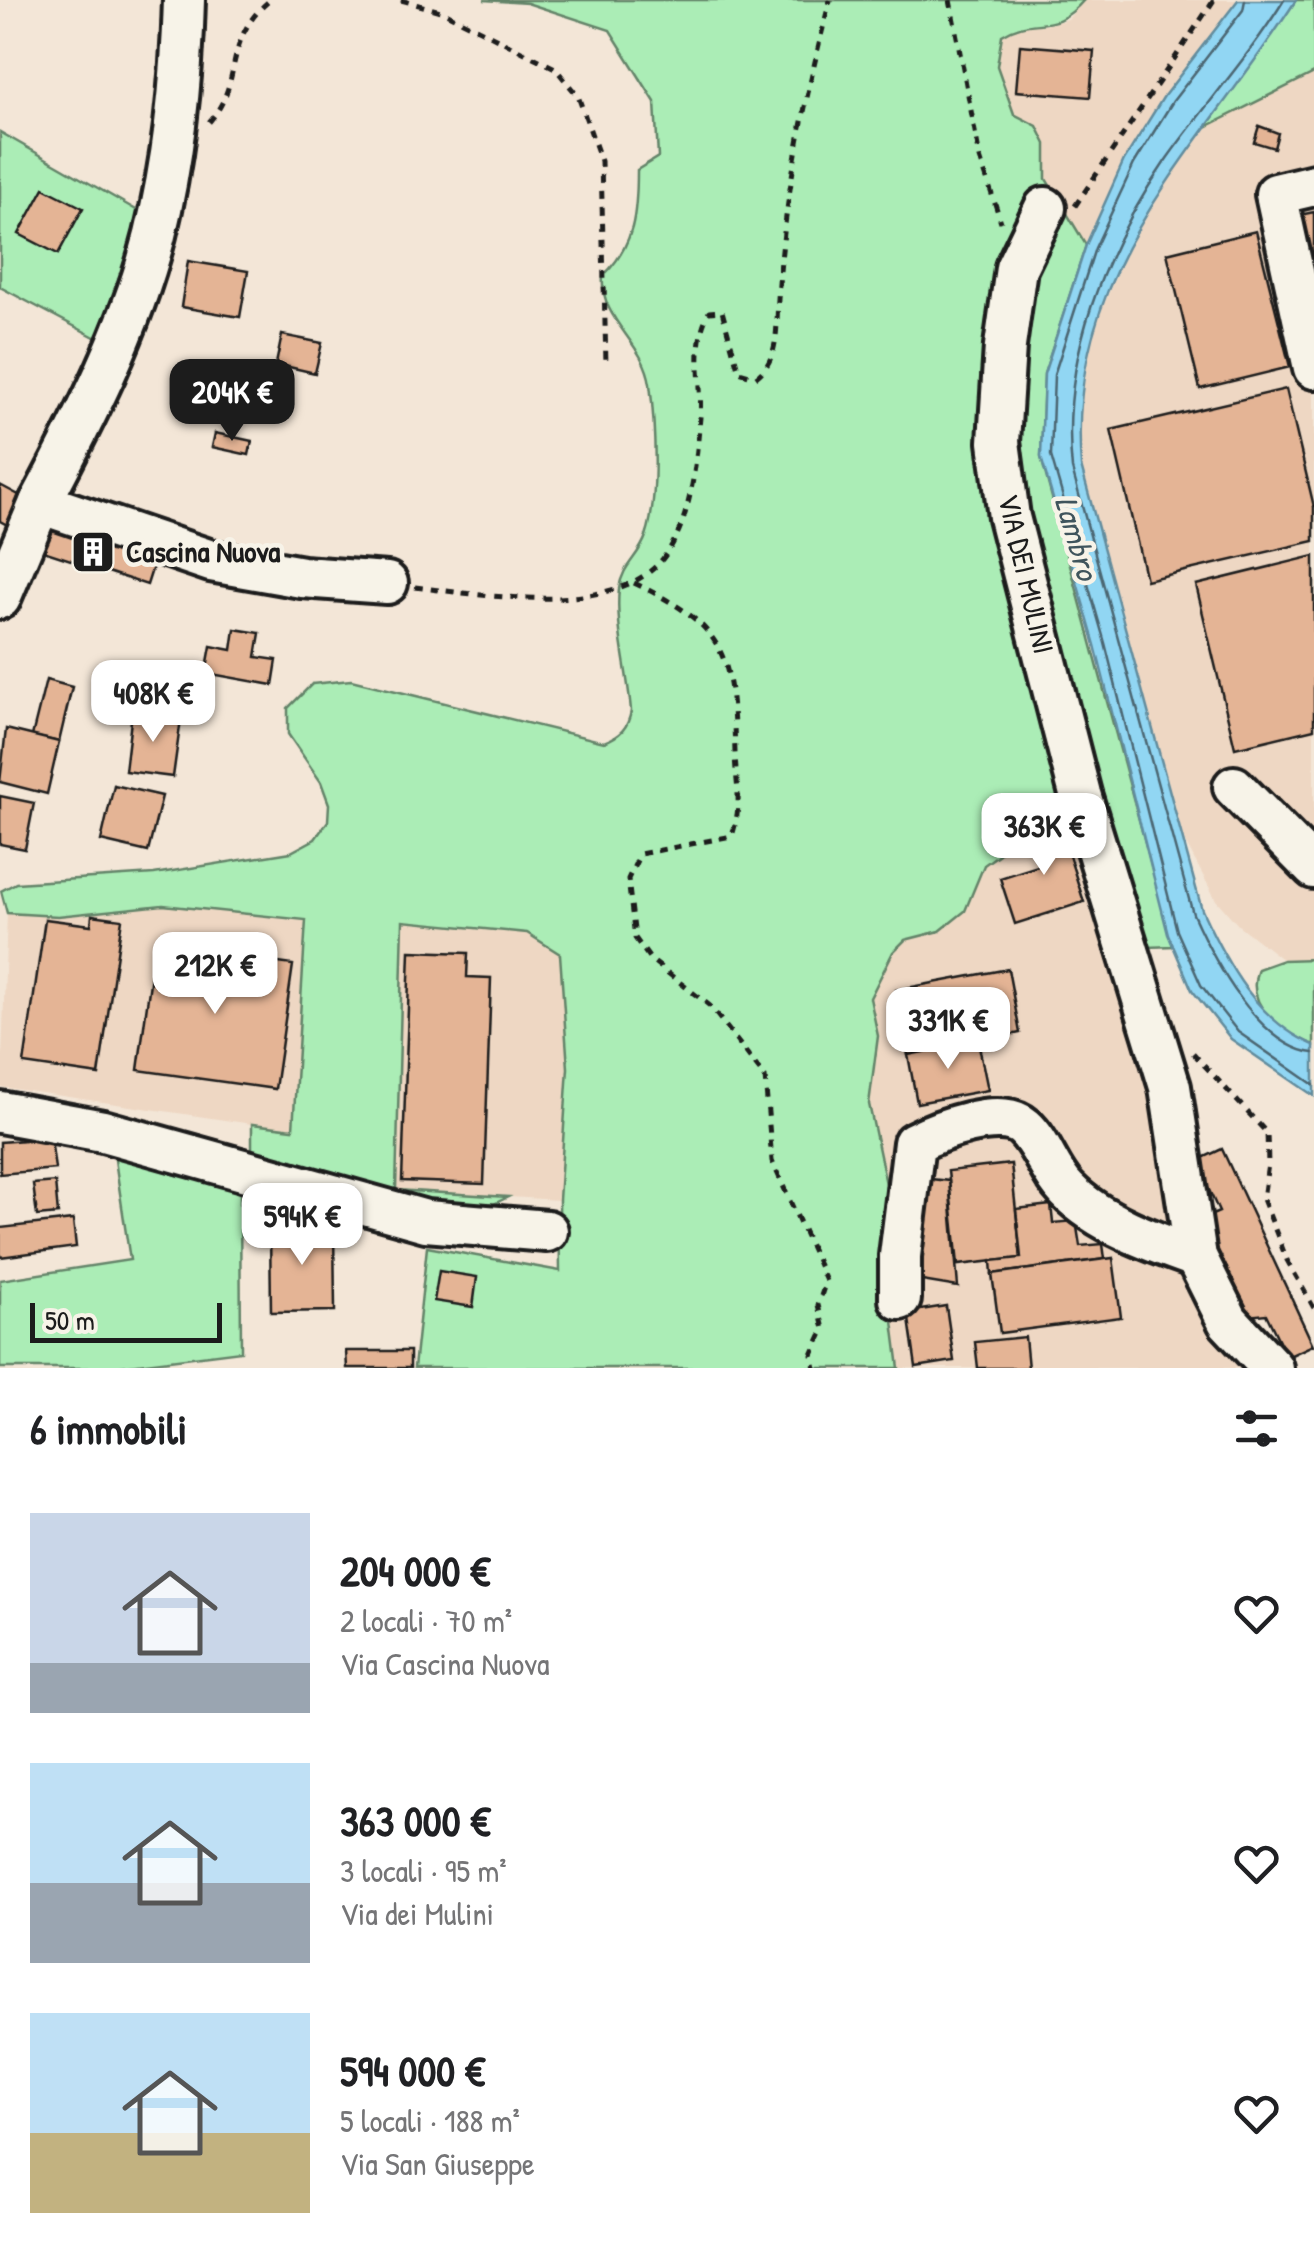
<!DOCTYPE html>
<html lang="it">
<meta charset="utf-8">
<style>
:root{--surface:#fff;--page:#f6f6f6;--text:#202124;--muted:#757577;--accent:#1c1c1c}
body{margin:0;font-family:"Patrick Hand",sans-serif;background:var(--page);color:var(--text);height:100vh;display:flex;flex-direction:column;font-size:38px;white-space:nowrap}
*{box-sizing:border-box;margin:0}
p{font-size:32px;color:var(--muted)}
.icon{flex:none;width:55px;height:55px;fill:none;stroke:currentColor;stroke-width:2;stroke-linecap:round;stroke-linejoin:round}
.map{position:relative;height:1368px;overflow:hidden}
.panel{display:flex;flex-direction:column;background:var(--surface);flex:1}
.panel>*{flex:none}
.scale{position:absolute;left:30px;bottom:25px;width:192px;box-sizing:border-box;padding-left:10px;border:5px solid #1c1c1c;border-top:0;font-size:28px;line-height:35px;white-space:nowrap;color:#1c1c1c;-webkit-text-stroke:8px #f7f3e8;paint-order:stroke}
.price{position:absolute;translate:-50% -85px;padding:0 22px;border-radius:20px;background:#fff;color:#222;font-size:32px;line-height:65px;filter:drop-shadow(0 2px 5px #0008)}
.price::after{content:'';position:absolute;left:50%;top:60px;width:30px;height:22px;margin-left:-15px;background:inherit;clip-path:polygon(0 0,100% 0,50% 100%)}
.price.current{background:var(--accent);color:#fff}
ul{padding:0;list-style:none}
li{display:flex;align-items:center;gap:30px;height:250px;padding:0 30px}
li span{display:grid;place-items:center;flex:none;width:280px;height:200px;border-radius:0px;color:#555}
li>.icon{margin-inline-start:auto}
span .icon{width:120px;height:120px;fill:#fffc;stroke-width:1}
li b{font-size:42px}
h2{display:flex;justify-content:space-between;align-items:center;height:120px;padding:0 30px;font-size:42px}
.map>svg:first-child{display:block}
.built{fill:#eed7c3}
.green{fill:#abedb6;stroke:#648469;stroke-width:2.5}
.water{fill:#91d6f3;stroke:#628c9d;stroke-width:2.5}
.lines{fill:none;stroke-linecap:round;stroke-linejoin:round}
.shore{stroke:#4b6672;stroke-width:2.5}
.building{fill:#e4b495;stroke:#1c1c1c;stroke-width:2.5}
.minor-casing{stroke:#1c1c1c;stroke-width:48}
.path{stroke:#1c1c1c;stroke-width:5;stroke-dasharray:8 8;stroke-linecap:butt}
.minor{stroke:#f7f3e8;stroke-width:40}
.labels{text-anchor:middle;stroke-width:9;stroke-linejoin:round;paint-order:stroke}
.poi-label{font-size:30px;font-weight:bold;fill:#1c1c1c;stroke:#f7f3e8;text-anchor:start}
.street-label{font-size:30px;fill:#1c1c1c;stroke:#f7f3e8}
.water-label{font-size:32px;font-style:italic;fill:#3f545c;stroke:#f7f3e8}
</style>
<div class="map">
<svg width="1314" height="1368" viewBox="0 0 1314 1368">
<rect width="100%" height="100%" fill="#f3e6d7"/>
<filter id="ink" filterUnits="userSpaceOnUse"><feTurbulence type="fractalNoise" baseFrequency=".01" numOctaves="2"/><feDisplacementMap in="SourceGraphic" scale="20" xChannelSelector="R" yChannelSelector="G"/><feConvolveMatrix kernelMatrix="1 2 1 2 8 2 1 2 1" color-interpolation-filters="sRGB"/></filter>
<g filter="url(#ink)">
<g class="built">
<path d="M1084,0H1238L1164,96L1124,160L1086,245L1046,179V144L1037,126L1014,114L997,66L1002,35L1019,25H1046L1068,19Z"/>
<path d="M1314,73V959L1283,960L1238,925L1216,900L1175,823L1081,466L1078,420L1092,333L1126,251L1176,164L1206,127Z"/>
<path d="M1068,793L1189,1224L1272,1368H899L884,1251L886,1184L869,1104L878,1036L870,998L893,952L905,940L940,931L964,911L984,865L999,854L1032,808Z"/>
<path d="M163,905L307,920L293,1130L1,1087L7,913L58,916Z"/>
<path d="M403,921L527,933L560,954L568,1068L559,1200L396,1190Z"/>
</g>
<g class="green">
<path d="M484,0H1084C1052,37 1036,14 1002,35L997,66L1014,114L1037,126L1046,144V179L1086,245L1044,374L1041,457L1173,946L1148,947L1133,938L1068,793L1032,808L999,854L984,865L965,911L940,931L905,940L893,952L870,998L878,1036L869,1104L886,1184L884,1251L899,1368H414L427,1247L560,1271L559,1200L568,1068L560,954L527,933L403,921L396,1190L508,1197L463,1219L252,1161V1124L293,1129L306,920L163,905L58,916L7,913L1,891L16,883L154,874L291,852L315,839L328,821L329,804L321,782L288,734V708L312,684L351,680L604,742C620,736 628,728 631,711C628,672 615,627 619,589C622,565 639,557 646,536C659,499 655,424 650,384C644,341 599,320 603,276C635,245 637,212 637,170L658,157L655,102L610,30L527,3Z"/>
<path d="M1296,0H1314V73L1206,127Z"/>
<path d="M0,132L145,215L106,343L0,287Z"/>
<path d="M1314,959V1045C1283,1032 1243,1007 1258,969L1283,960Z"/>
<path d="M114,1153L240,1191L241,1351L106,1368H0V1280L130,1260Z"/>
</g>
<path class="water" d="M1238,0H1296C1198,154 1065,266 1081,466L1202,910C1226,963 1258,1022 1314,1045V1096L1231,1039L1192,990L1168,934L1095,645L1041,457L1044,374L1086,245L1124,160L1164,96Z"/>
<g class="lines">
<g class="shore">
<path d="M1245,0L1243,10L1173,101L1134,164L1095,248L1054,375L1051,456L1105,643L1177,931L1201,985L1238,1032L1314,1085"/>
<path d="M1284,0C1249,57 1204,106 1166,160C1104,250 1060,359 1072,469L1193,914C1213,959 1259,1047 1314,1053"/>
</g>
</g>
<g class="building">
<path d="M1020,45L1094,51L1090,97L1016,91Z"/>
<path d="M1259,126L1278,133L1274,148L1254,142Z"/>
<path d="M44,188L83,208L58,254L19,234Z"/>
<path d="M1314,212V316L1290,217Z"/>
<path d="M1256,231L1290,367L1200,389L1167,253Z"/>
<path d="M188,261L248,271L240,317L181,307Z"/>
<path d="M282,335L322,343L315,373L276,364Z"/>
<path d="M1286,389L1314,507V541L1146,580L1111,430Z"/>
<path d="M215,433L252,441L249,455L212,447Z"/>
<path d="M0,485L28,500L13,528L0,521Z"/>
<path d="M40,519L156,557L147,585L31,547Z"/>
<path d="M1314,556V729L1235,748L1196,585Z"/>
<path d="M235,629L260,633L256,657L277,660L273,685L206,673L211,646L232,650Z"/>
<path d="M46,680L72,687L59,742L32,736Z"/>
<path d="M132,712L181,719L173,777L125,771Z"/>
<path d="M6,729L59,742L47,794L0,782Z"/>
<path d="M114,785L162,796L148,852L101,841Z"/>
<path d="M0,796L34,803L25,849L0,844Z"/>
<path d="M1057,818L1084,902L1015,924L1000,878L1041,865L1029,827Z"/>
<path d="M92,915L122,919L99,1075L24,1064L45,919L91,925Z"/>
<path d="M155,946L293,965L275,1089L138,1070Z"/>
<path d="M410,951L468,953L467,977L491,978L484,1184L402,1181Z"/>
<path d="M1008,969L1020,1033L908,1055L896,990Z"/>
<path d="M978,1041L988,1090L917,1103L908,1055Z"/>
<path d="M51,1138L55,1169L0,1174V1142Z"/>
<path d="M1222,1149L1313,1345L1287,1357L1266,1314L1238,1317L1198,1221L1219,1212L1196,1161Z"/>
<path d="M1011,1164L1021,1258L958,1265L948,1171Z"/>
<path d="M921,1178L949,1181L958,1287L904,1278Z"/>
<path d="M55,1182L58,1214L37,1216L33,1184Z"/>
<path d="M1051,1205L1053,1223L1076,1221L1080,1246L1103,1244L1105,1259L992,1274L991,1261L1021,1258L1016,1209Z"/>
<path d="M73,1220L76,1247L0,1257V1228Z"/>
<path d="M334,1225L335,1311L271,1312L270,1226Z"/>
<path d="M1113,1258L1121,1317L1000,1333L992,1274Z"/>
<path d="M439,1271L477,1277L473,1307L434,1301Z"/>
<path d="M946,1306L954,1361L916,1367L908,1312Z"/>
<path d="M1025,1337L1028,1368H978L975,1342Z"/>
<path d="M346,1351H410V1368H347Z"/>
</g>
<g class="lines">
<defs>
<g id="minor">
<path d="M184,0C182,79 174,158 155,235C131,329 85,418 40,503L211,561L302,577L387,583"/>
<path d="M1314,185L1276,194L1314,368"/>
<path d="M1045,208L1016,268L1005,346L999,442L1009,517L1080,794L1170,1087L1196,1257L1228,1321L1272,1368"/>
<path d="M0,598L40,503"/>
<path d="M1234,787L1314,868"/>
<path d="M0,1112L103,1131L426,1221L547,1231"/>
<path d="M900,1299V1256L914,1143C937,1131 1001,1106 1024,1127C1042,1143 1049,1172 1067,1190C1099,1223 1153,1242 1196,1257"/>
</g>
</defs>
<use href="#minor" class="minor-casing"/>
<g class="path">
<path d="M401,0L444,12L555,68L578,96L601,161L606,364"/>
<path d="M950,0L980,158L1001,222"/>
<path d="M209,122C245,81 221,41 270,0"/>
<path d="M1075,206L1214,0"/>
<path d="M634,583C728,627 732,656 735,753C736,787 743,801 732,836L640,854L628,879L635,938L650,959L710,1006L765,1077L772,1161L826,1281L818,1305L824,1329L812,1355L815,1368"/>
<path d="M415,587C482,595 618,619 664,557C692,520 696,462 700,417C703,381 691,345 709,312L722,311L739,372L756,377C780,359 776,327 778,299C784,198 805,98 830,0"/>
<path d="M1193,1053L1267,1133L1268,1164L1263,1199L1287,1260L1314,1308"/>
</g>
<use href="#minor" class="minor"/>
</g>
</g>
<defs>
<symbol id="building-square" viewBox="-11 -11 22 22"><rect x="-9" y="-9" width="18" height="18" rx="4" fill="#1c1c1c" stroke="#f7f3e8"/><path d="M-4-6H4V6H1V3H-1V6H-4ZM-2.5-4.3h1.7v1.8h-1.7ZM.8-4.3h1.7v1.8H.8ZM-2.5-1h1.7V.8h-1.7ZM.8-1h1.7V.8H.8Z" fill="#fff"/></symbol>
</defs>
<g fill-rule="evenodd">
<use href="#building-square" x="68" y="527" width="50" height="50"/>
</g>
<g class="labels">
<g class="poi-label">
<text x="126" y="562">Cascina Nuova</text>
</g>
<g class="street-label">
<text transform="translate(1026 574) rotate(77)" y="10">VIA DEI MULINI</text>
</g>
<g class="water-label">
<text transform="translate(1077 538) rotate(74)" y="11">Lambro</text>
</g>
</g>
</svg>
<div class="scale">50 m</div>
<b class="price current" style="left:232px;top:444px">204K €</b>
<b class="price" style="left:153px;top:745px">408K €</b>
<b class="price" style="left:1044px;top:878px">363K €</b>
<b class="price" style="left:215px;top:1017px">212K €</b>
<b class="price" style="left:948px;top:1072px">331K €</b>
<b class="price" style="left:302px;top:1268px">594K €</b>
</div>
<section class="panel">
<h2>6 immobili<svg class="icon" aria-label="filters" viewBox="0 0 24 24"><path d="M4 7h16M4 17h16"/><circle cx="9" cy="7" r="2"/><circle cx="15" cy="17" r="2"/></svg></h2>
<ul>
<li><span style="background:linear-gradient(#c9d6e8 75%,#9aa5b1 0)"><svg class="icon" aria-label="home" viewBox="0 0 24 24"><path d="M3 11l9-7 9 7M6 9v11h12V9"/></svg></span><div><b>204 000 €</b><p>2 locali · 70 m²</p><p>Via Cascina Nuova</p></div><svg class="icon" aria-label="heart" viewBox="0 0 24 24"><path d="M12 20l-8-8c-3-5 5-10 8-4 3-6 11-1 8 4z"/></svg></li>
<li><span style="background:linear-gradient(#bfe0f5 60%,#9aa5b1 0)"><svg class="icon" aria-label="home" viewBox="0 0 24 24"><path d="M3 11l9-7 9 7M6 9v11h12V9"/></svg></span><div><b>363 000 €</b><p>3 locali · 95 m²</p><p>Via dei Mulini</p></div><svg class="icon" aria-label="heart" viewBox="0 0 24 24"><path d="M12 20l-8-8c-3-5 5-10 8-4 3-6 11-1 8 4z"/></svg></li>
<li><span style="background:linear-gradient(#bfe0f5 60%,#c2b280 0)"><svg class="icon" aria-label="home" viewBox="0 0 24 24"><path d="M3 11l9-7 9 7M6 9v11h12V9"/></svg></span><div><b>594 000 €</b><p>5 locali · 188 m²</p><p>Via San Giuseppe</p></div><svg class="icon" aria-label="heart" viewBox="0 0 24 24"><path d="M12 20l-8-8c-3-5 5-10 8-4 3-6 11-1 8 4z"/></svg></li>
</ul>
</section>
